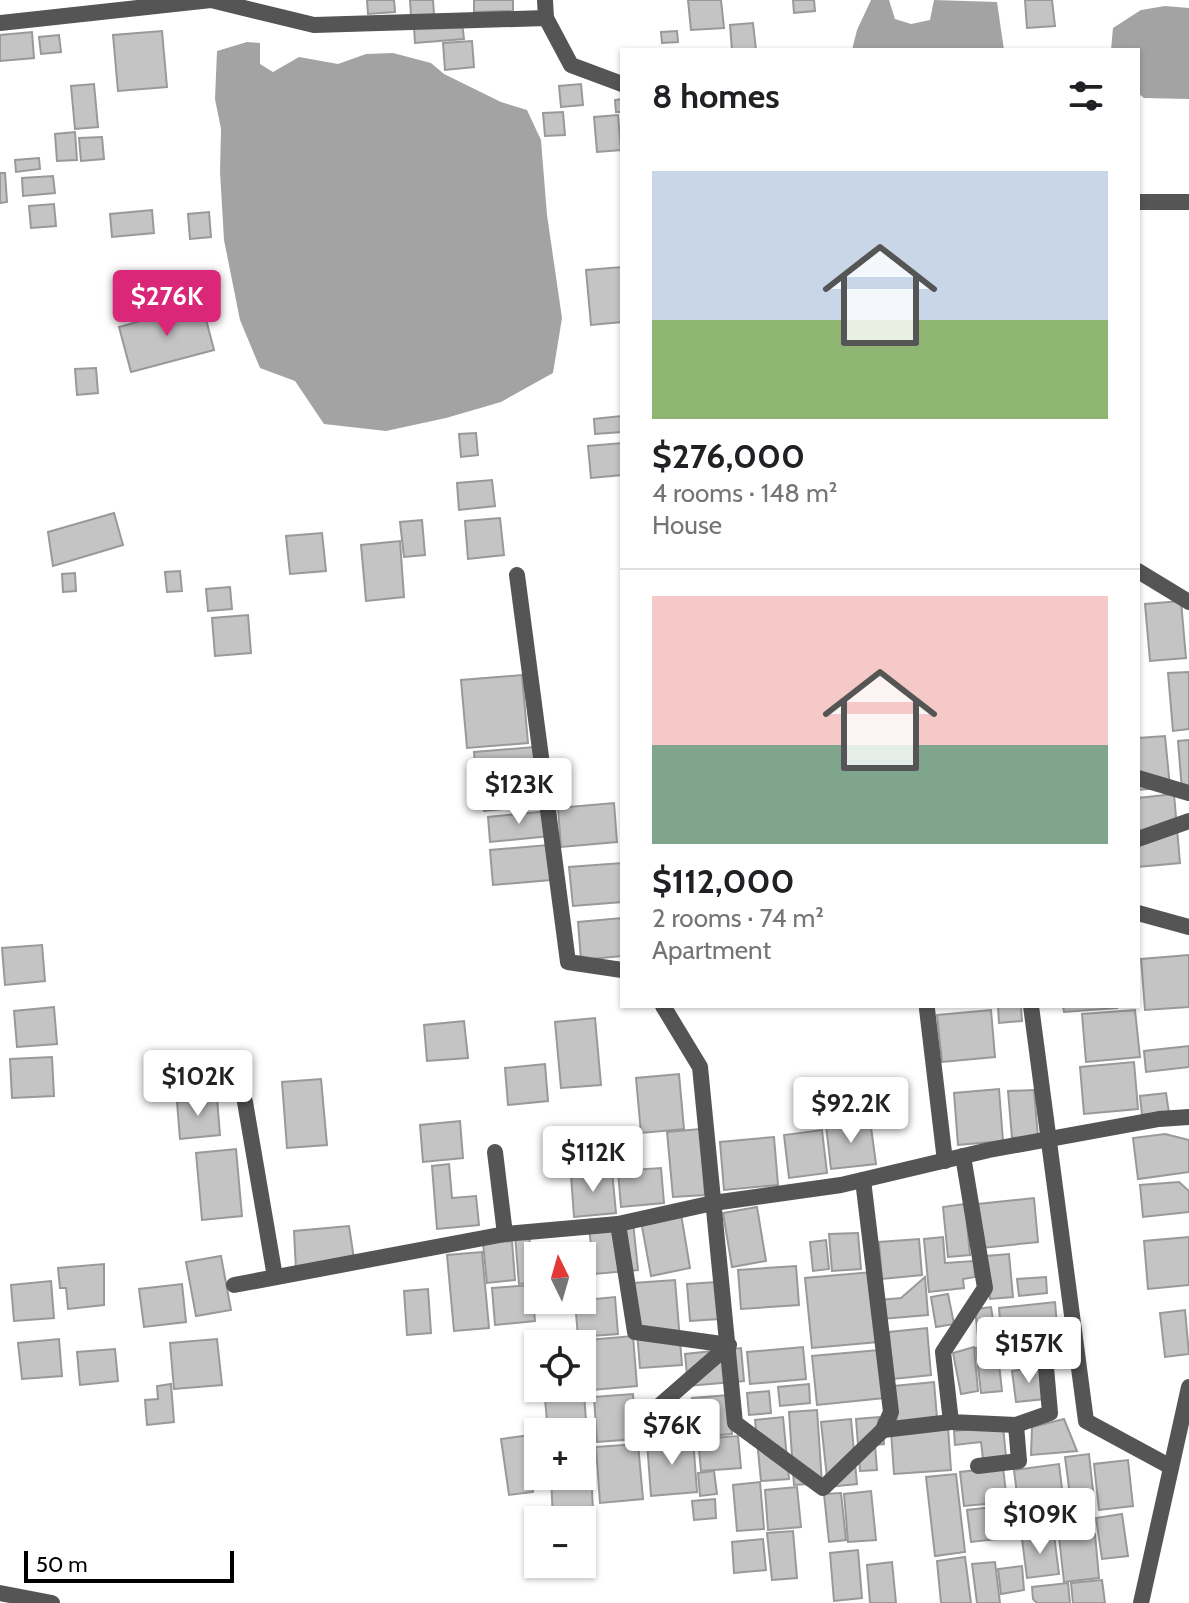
<!DOCTYPE html>
<meta charset="utf-8">
<style>
:root{--surface:#fff;--page:#f6f6f6;--text:#202124;--muted:#757577;--line:#e0e0e0;--accent:#db2777}
body{margin:0;font-family:Cabin,sans-serif;background:var(--page);color:var(--text);height:100vh;display:flex;flex-direction:column;font-size:30px;white-space:nowrap}
*{box-sizing:border-box;margin:0}
p{font-size:26px;color:var(--muted)}
.icon{flex:none;width:44px;height:44px;fill:none;stroke:currentColor;stroke-width:2;stroke-linecap:round;stroke-linejoin:round}
.map{position:relative;flex:1;overflow:hidden}
.drawer{position:absolute;left:620px;top:48px;width:520px;height:960px;display:flex;flex-direction:column;background:var(--surface);border-radius:0px;box-shadow:0 2px 6px #0004}
.drawer>*{flex:none}
.needle{width:52px;rotate:355deg}
.fabs{position:absolute;left:524px;top:1242px;display:grid;gap:16px}
.fabs a{display:grid;place-items:center;width:72px;height:72px;border-radius:0px;background:var(--surface);box-shadow:0 2px 6px #0004;font-size:40px}
.scale{position:absolute;left:24px;bottom:20px;width:210px;box-sizing:border-box;padding-left:8px;border:4px solid #000;border-top:0;font-size:22px;line-height:28px;white-space:nowrap;color:#000;-webkit-text-stroke:6px #fff;paint-order:stroke}
.price{position:absolute;translate:-50% -68px;padding:0 18px;border-radius:8px;background:#fff;color:#222;font-size:26px;line-height:52px;filter:drop-shadow(0 2px 4px #0008)}
.price::after{content:'';position:absolute;left:50%;top:48px;width:24px;height:18px;margin-left:-12px;background:inherit;clip-path:polygon(0 0,100% 0,50% 100%)}
.price.on{background:var(--accent);color:#fff}
ul{padding:0;list-style:none}
li{display:grid;align-content:center;gap:16px;height:424px;padding:0 32px}
li+li{border-top:2px solid var(--line)}
li span{display:grid;place-items:center;height:248px;border-radius:0px;color:#555}
li>.icon{margin-inline-start:auto}
span .icon{width:144px;height:144px;fill:#fffc;stroke-width:1}
li b{font-size:34px}
h2{display:flex;justify-content:space-between;align-items:center;height:96px;padding:0 32px;font-size:34px}
.map>svg:first-child{display:block}
.water{fill:#a3a3a3}
.building{fill:#c4c4c4;stroke:#999;stroke-width:2}
.lines{fill:none;stroke-linecap:round;stroke-linejoin:round}
.street{stroke:#555;stroke-width:16}
</style>
<div class="map">
<svg width="1189" height="1603" viewBox="0 0 1189 1603">
<rect width="100%" height="100%" fill="#fff"/>
<g class="water">
<path d="M871,0H889L895,19L911,24L930,20L934,0L997,2L1004,50H852L857,30Z"/>
<path d="M1165,6L1189,8V99L1144,98L1138,93V50H1111L1113,28L1141,10Z"/>
<path d="M247,42L260,43V64L273,72L299,57L338,64L366,54L393,53L431,63L444,74L501,102L527,110L541,140L547,215L562,318L553,373L501,402L446,418L386,431L324,424L295,381L260,368L240,320L224,240L220,172L221,129L215,99L217,51Z"/>
</g>
<g class="building">
<path d="M367,0H394L395,12L368,14Z"/>
<path d="M410,0H433L434,15L411,16Z"/>
<path d="M474,0H513V11L474,12Z"/>
<path d="M688,0H721L724,28L691,30Z"/>
<path d="M793,0H814L815,11L794,13Z"/>
<path d="M1025,0H1052L1055,26L1027,28Z"/>
<path d="M462,23L464,39L415,43L414,27Z"/>
<path d="M753,23L756,50H732L730,25Z"/>
<path d="M162,31L167,87L118,91L113,35Z"/>
<path d="M677,31L678,42L662,43L661,32Z"/>
<path d="M32,32L34,58L0,61V35Z"/>
<path d="M59,35L61,52L41,54L39,37Z"/>
<path d="M472,41L474,67L445,70L443,43Z"/>
<path d="M94,84L98,127L75,129L71,86Z"/>
<path d="M581,84L583,105L561,107L559,86Z"/>
<path d="M622,99V112H616L615,100Z"/>
<path d="M563,112L565,135L545,136L543,113Z"/>
<path d="M618,115L621,150L597,152L594,117Z"/>
<path d="M75,132L77,160L57,161L55,134Z"/>
<path d="M102,137L104,159L81,161L79,138Z"/>
<path d="M39,158L40,169L16,172L15,160Z"/>
<path d="M0,173H5L7,202L0,203Z"/>
<path d="M53,176L55,193L23,196L22,178Z"/>
<path d="M54,204L56,226L31,228L29,206Z"/>
<path d="M152,210L154,233L112,237L110,214Z"/>
<path d="M209,212L211,237L190,239L188,214Z"/>
<path d="M622,267V322L591,325L586,270Z"/>
<path d="M202,304L214,350L131,372L119,327Z"/>
<path d="M96,368L98,393L77,395L75,369Z"/>
<path d="M621,416L622,432L595,434L594,419Z"/>
<path d="M476,433L478,455L461,457L459,434Z"/>
<path d="M622,443V475L591,478L588,446Z"/>
<path d="M492,480L495,506L459,510L457,483Z"/>
<path d="M114,513L123,545L53,566L48,532Z"/>
<path d="M500,518L504,555L468,559L465,521Z"/>
<path d="M422,520L425,555L404,557L400,522Z"/>
<path d="M322,533L326,571L290,574L286,536Z"/>
<path d="M400,541L404,597L366,601L361,545Z"/>
<path d="M180,571L182,591L167,592L165,572Z"/>
<path d="M75,573L76,591L63,592L62,574Z"/>
<path d="M230,587L232,609L208,611L206,589Z"/>
<path d="M1181,601L1186,658L1150,661L1145,604Z"/>
<path d="M248,615L251,653L215,656L212,618Z"/>
<path d="M1189,672V729L1173,731L1168,673Z"/>
<path d="M522,675L528,743L467,748L461,680Z"/>
<path d="M1165,736L1170,787L1138,790V738Z"/>
<path d="M1189,740V790H1182L1178,741Z"/>
<path d="M534,747L536,772L476,777L474,752Z"/>
<path d="M542,780L545,805L484,811L482,785Z"/>
<path d="M1174,794L1180,863L1138,867V798Z"/>
<path d="M614,803L617,842L561,847L558,808Z"/>
<path d="M548,811L550,836L490,842L488,817Z"/>
<path d="M548,845L551,880L493,885L490,850Z"/>
<path d="M622,863V902L573,906L569,867Z"/>
<path d="M622,918V956L581,960L578,922Z"/>
<path d="M42,945L45,981L5,985L2,948Z"/>
<path d="M1189,955V1007L1145,1010L1141,959Z"/>
<path d="M998,1006H1021L1022,1021L999,1023Z"/>
<path d="M1063,1006H1117V1008L1064,1012Z"/>
<path d="M54,1007L57,1044L17,1047L14,1011Z"/>
<path d="M991,1010L995,1057L942,1062L937,1015Z"/>
<path d="M1135,1010L1140,1057L1086,1062L1082,1014Z"/>
<path d="M595,1018L601,1085L561,1088L555,1022Z"/>
<path d="M464,1021L468,1058L427,1061L424,1025Z"/>
<path d="M1189,1046V1067L1146,1072L1144,1051Z"/>
<path d="M52,1057L54,1096L12,1098L10,1059Z"/>
<path d="M1134,1062L1138,1109L1084,1114L1080,1067Z"/>
<path d="M545,1064L548,1101L508,1105L505,1068Z"/>
<path d="M679,1074L684,1129L641,1133L636,1078Z"/>
<path d="M321,1079L327,1145L287,1148L282,1082Z"/>
<path d="M999,1089L1003,1141L958,1145L954,1093Z"/>
<path d="M1034,1090L1038,1137L1012,1138L1008,1091Z"/>
<path d="M1166,1093L1169,1113L1142,1115L1140,1096Z"/>
<path d="M217,1098L220,1135L180,1139L177,1102Z"/>
<path d="M870,1120L876,1164L831,1169L826,1125Z"/>
<path d="M460,1121L463,1158L423,1162L420,1125Z"/>
<path d="M700,1129L705,1195L673,1197L667,1132Z"/>
<path d="M822,1130L827,1173L789,1178L784,1135Z"/>
<path d="M1165,1134L1189,1140V1172L1138,1179L1133,1138Z"/>
<path d="M774,1137L778,1185L724,1190L720,1142Z"/>
<path d="M236,1149L242,1216L202,1220L196,1153Z"/>
<path d="M449,1164L452,1198L476,1196L479,1225L437,1229L432,1166Z"/>
<path d="M661,1168L664,1203L621,1207L618,1171Z"/>
<path d="M612,1171L616,1213L574,1217L571,1175Z"/>
<path d="M1179,1182L1189,1191V1212L1143,1217L1140,1185Z"/>
<path d="M1034,1198L1038,1242L982,1248L978,1204Z"/>
<path d="M965,1204L970,1255L948,1257L943,1207Z"/>
<path d="M757,1207L766,1261L732,1267L723,1213Z"/>
<path d="M681,1214L690,1268L651,1276L641,1221Z"/>
<path d="M633,1222L638,1270L594,1274L589,1227Z"/>
<path d="M349,1226L354,1259L296,1270L294,1231Z"/>
<path d="M858,1233L861,1269L832,1271L829,1234Z"/>
<path d="M529,1234L530,1245L552,1243L553,1256H538V1282L519,1284L515,1235Z"/>
<path d="M943,1237L945,1263L974,1261L975,1277L963,1279L964,1288L929,1292L924,1239Z"/>
<path d="M1189,1237V1285L1148,1289L1144,1241Z"/>
<path d="M919,1239L922,1275L882,1279L879,1242Z"/>
<path d="M826,1240L829,1269L813,1271L810,1242Z"/>
<path d="M512,1241L515,1280L487,1283L483,1243Z"/>
<path d="M482,1252L489,1328L454,1331L447,1255Z"/>
<path d="M1009,1254L1013,1297L990,1299L986,1256Z"/>
<path d="M221,1256L231,1310L196,1316L186,1262Z"/>
<path d="M104,1264V1305L68,1309L66,1288H60L58,1268Z"/>
<path d="M796,1266L799,1305L741,1309L738,1270Z"/>
<path d="M872,1272L878,1342L812,1348L805,1278Z"/>
<path d="M925,1277L928,1315L881,1319L879,1300L901,1298Z"/>
<path d="M1046,1277L1047,1293L1019,1296L1017,1279Z"/>
<path d="M675,1280L682,1365L640,1368L633,1283Z"/>
<path d="M51,1281L54,1318L14,1321L11,1285Z"/>
<path d="M717,1282L719,1319L690,1321L687,1284Z"/>
<path d="M182,1284L186,1322L144,1327L139,1289Z"/>
<path d="M532,1285L535,1321L495,1325L492,1288Z"/>
<path d="M428,1289L431,1333L407,1335L404,1291Z"/>
<path d="M948,1294L954,1324L936,1327L931,1297Z"/>
<path d="M615,1297L618,1334L578,1337L575,1301Z"/>
<path d="M1055,1302L1057,1325L1001,1331L999,1308Z"/>
<path d="M991,1307L995,1333L978,1336L975,1309Z"/>
<path d="M1185,1310L1189,1354L1165,1357L1160,1313Z"/>
<path d="M927,1328L931,1375L893,1379L889,1332Z"/>
<path d="M633,1336L637,1386L592,1390L588,1340Z"/>
<path d="M59,1339L62,1376L22,1379L18,1343Z"/>
<path d="M217,1339L222,1385L174,1389L170,1343Z"/>
<path d="M997,1346L1002,1391L981,1393L976,1348Z"/>
<path d="M803,1347L806,1379L750,1384L747,1352Z"/>
<path d="M974,1347L978,1391L961,1394L953,1353Z"/>
<path d="M741,1348L744,1381L688,1386L685,1354Z"/>
<path d="M115,1349L118,1381L80,1385L77,1352Z"/>
<path d="M879,1350L884,1398L817,1405L812,1356Z"/>
<path d="M582,1367L587,1434L548,1432L544,1388H582Z"/>
<path d="M1042,1367L1045,1399L1016,1402L1012,1371Z"/>
<path d="M934,1382L937,1418L897,1422L894,1386Z"/>
<path d="M171,1384L174,1422L147,1425L145,1400L158,1399L157,1386Z"/>
<path d="M809,1384L810,1403L780,1406L778,1387Z"/>
<path d="M769,1391L771,1413L749,1415L747,1393Z"/>
<path d="M633,1394L636,1439L597,1442L594,1397Z"/>
<path d="M729,1395L732,1434L695,1437L692,1398Z"/>
<path d="M686,1407L689,1430L664,1433L662,1410Z"/>
<path d="M817,1410L822,1483L794,1485L789,1412Z"/>
<path d="M783,1417L789,1479L761,1481L755,1420Z"/>
<path d="M879,1417L877,1430H883L884,1444L875,1445L877,1470L860,1471L856,1419Z"/>
<path d="M851,1419L857,1484L828,1487L821,1422Z"/>
<path d="M1064,1419L1077,1451L1031,1455L1032,1427Z"/>
<path d="M1003,1426L1006,1457L983,1459L981,1442L955,1445L954,1431Z"/>
<path d="M948,1427L951,1470L894,1474L891,1431Z"/>
<path d="M538,1434V1471L530,1473L533,1492L509,1495L501,1439Z"/>
<path d="M738,1436L741,1468L701,1471L698,1439Z"/>
<path d="M693,1438L697,1492L651,1496L647,1442Z"/>
<path d="M638,1444L643,1499L600,1503L596,1447Z"/>
<path d="M1089,1454L1094,1500L1071,1503L1065,1457Z"/>
<path d="M1128,1460L1133,1506L1099,1510L1094,1464Z"/>
<path d="M1059,1464L1064,1505L1019,1510L1014,1470Z"/>
<path d="M1003,1467L1007,1502L964,1506L960,1472Z"/>
<path d="M582,1470H591L594,1532L582,1533V1520H553L551,1476H582Z"/>
<path d="M714,1471L717,1494L700,1496L698,1473Z"/>
<path d="M956,1474L965,1552L935,1556L926,1477Z"/>
<path d="M760,1482L764,1529L737,1531L733,1485Z"/>
<path d="M797,1487L801,1527L768,1530L765,1490Z"/>
<path d="M871,1491L876,1540L848,1542L844,1494Z"/>
<path d="M841,1493L846,1540L829,1542L824,1494Z"/>
<path d="M715,1499L716,1518L694,1520L692,1501Z"/>
<path d="M1011,1505L1015,1537L971,1542L967,1510Z"/>
<path d="M1086,1507L1089,1525L1049,1530L1047,1512Z"/>
<path d="M1038,1512L1040,1527L1019,1530L1017,1515Z"/>
<path d="M1122,1514L1128,1556L1102,1559L1096,1518Z"/>
<path d="M793,1531L797,1578L772,1580L767,1533Z"/>
<path d="M1095,1534L1099,1578L1064,1582L1059,1537Z"/>
<path d="M1054,1535L1059,1574L1027,1578L1022,1539Z"/>
<path d="M763,1539L766,1570L734,1573L732,1542Z"/>
<path d="M858,1550L862,1598L834,1601L830,1553Z"/>
<path d="M965,1557L971,1603H941L937,1561Z"/>
<path d="M892,1562L896,1603H870L867,1565Z"/>
<path d="M995,1562L1000,1603H977L972,1564Z"/>
<path d="M1022,1566L1024,1590L1001,1594L998,1569Z"/>
<path d="M1102,1580L1105,1603H1073L1071,1583Z"/>
<path d="M1068,1583L1070,1603H1037L1033,1599L1032,1587Z"/>
</g>
<g class="lines">
<g class="street">
<path d="M545,0L546,18L571,65L622,84"/>
<path d="M0,23L211,0L314,25L546,18"/>
<path d="M1138,202H1189"/>
<path d="M1138,571L1189,602"/>
<path d="M517,575L568,962L622,970"/>
<path d="M1138,778L1189,793"/>
<path d="M1138,839L1189,821"/>
<path d="M1138,913L1189,927"/>
<path d="M663,1006L700,1067L735,1423L823,1488L883,1430L891,1412L863,1180"/>
<path d="M1031,1006L1086,1421L1171,1467"/>
<path d="M927,1009L945,1161"/>
<path d="M245,1102L275,1277"/>
<path d="M495,1152L505,1234"/>
<path d="M963,1156L985,1288L943,1352L951,1422L1016,1425L1050,1413L1045,1356L1001,1338"/>
<path d="M618,1224L635,1332L729,1345L636,1426"/>
<path d="M234,1285L505,1234L618,1224L713,1203L841,1185L989,1150L1159,1119L1189,1117"/>
<path d="M883,1430L951,1422"/>
<path d="M978,1466L1019,1461L1016,1425"/>
<path d="M0,1593L52,1603"/>
<path d="M1141,1603L1189,1387"/>
</g>
</g>
</svg>
<div class="fabs">
<a><svg class="needle" viewBox="-14 -14 28 28"><path d="M0-13l5 13h-10z" fill="#e53935"/><path d="M0 13l5-13h-10z" fill="#757577"/></svg></a>
<a><svg class="icon" aria-label="locate" viewBox="0 0 24 24"><circle cx="12" cy="12" r="6"/><path d="M12 2v4M12 18v4M2 12h4M18 12h4"/></svg></a>
<a>+</a>
<a>−</a>
</div>
<div class="scale">50 m</div>
<b class="price on" style="left:167px;top:338px">$276K</b>
<b class="price" style="left:519px;top:826px">$123K</b>
<b class="price" style="left:198px;top:1118px">$102K</b>
<b class="price" style="left:851px;top:1145px">$92.2K</b>
<b class="price" style="left:593px;top:1194px">$112K</b>
<b class="price" style="left:1029px;top:1385px">$157K</b>
<b class="price" style="left:672px;top:1467px">$76K</b>
<b class="price" style="left:1040px;top:1556px">$109K</b>
<section class="drawer">
<h2>8 homes<svg class="icon" aria-label="filters" viewBox="0 0 24 24"><path d="M4 7h16M4 17h16"/><circle cx="9" cy="7" r="2"/><circle cx="15" cy="17" r="2"/></svg></h2>
<ul>
<li><span style="background:linear-gradient(#c9d6e8 60%,#8fb573 0)"><svg class="icon" aria-label="home" viewBox="0 0 24 24"><path d="M3 11l9-7 9 7M6 9v11h12V9"/></svg></span><div><b>$276,000</b><p>4 rooms · 148 m²</p><p>House</p></div></li>
<li><span style="background:linear-gradient(#f6c9c9 60%,#7fa58c 0)"><svg class="icon" aria-label="home" viewBox="0 0 24 24"><path d="M3 11l9-7 9 7M6 9v11h12V9"/></svg></span><div><b>$112,000</b><p>2 rooms · 74 m²</p><p>Apartment</p></div></li>
</ul>
</section>
</div>
